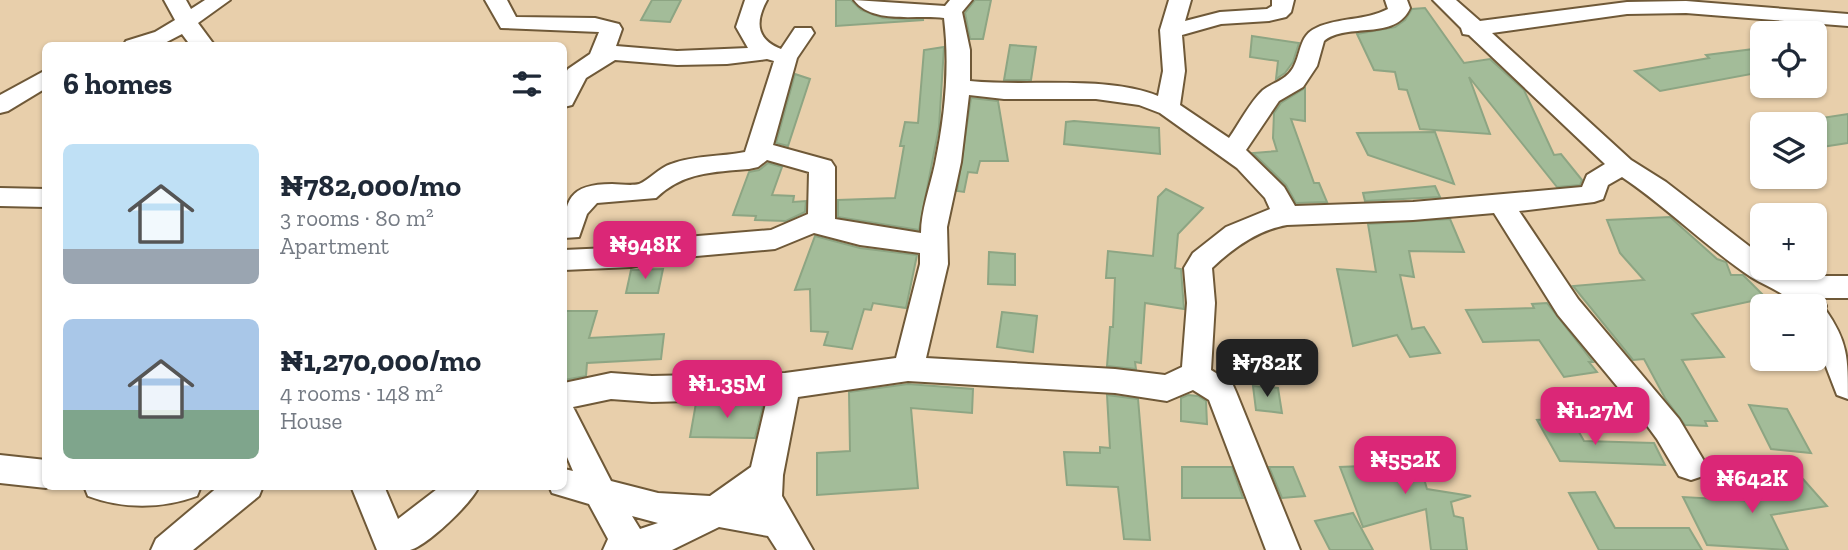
<!DOCTYPE html>
<meta charset="utf-8">
<style>
:root{--surface:#fff;--page:#f2f2f3;--text:#1f2937;--muted:#747a83;--accent:#db2777}
body{margin:0;font-family:"Zilla Slab",serif;background:var(--page);color:var(--text);height:100vh;display:flex;flex-direction:column;font-size:26px;white-space:nowrap}
*{box-sizing:border-box;margin:0}
p{font-size:23px;color:var(--muted)}
.icon{flex:none;width:38px;height:38px;fill:none;stroke:currentColor;stroke-width:2;stroke-linecap:round;stroke-linejoin:round}
.map{position:relative;flex:1;overflow:hidden}
.drawer{position:absolute;left:42px;top:42px;width:525px;height:448px;display:flex;flex-direction:column;background:var(--surface);border-radius:10px;box-shadow:0 2px 5px #0004}
.drawer>*{flex:none}
.tools{position:absolute;left:1750px;top:21px;display:grid;gap:14px}
.tools a{display:grid;place-items:center;width:77px;height:77px;border-radius:10px;background:var(--surface);box-shadow:0 2px 5px #0004;font-size:35px}
.price{position:absolute;translate:-50% -60px;padding:0 16px;border-radius:14px;background:var(--accent);color:#fff;font-size:23px;line-height:46px;filter:drop-shadow(0 2px 4px #0008)}
.price::after{content:'';position:absolute;left:50%;top:42px;width:21px;height:16px;margin-left:-10px;background:inherit;clip-path:polygon(0 0,100% 0,50% 100%)}
.price.on{background:#222;color:#fff}
ul{padding:0;list-style:none}
li{display:flex;align-items:center;gap:21px;height:175px;padding:0 21px}
li span{display:grid;place-items:center;flex:none;width:196px;height:140px;border-radius:10px;color:#555}
li>.icon{margin-inline-start:auto}
span .icon{width:84px;height:84px;fill:#fffc;stroke-width:1}
li b{font-size:30px}
h2{display:flex;justify-content:space-between;align-items:center;height:84px;padding:0 21px;font-size:30px}
.map>svg:first-child{display:block}
.building{fill:#a3bc99;stroke:#8da583;stroke-width:2}
.lines{fill:none;stroke-linecap:round;stroke-linejoin:round}
.street-casing{stroke:#6f5938;stroke-width:4}
.street{fill:#fff;fill-rule:evenodd}
</style>
<div class="map">
<svg width="1848" height="550" viewBox="0 0 1848 550">
<rect width="100%" height="100%" fill="#e8cfab"/>
<g class="building">
<path d="M652,0H681L670,22L641,20Z"/>
<path d="M836,0H851L861,10L883,18L924,20L836,26Z"/>
<path d="M975,0H991L983,39H970L965,13Z"/>
<path d="M1425,8L1464,63L1490,59L1524,90L1554,155L1561,154L1582,180L1580,185L1557,187L1469,77L1490,134L1420,129L1407,90L1399,89L1395,72L1374,70L1357,34L1395,27L1405,20L1412,9Z"/>
<path d="M1252,36L1299,43L1293,62L1285,73L1276,79L1278,61L1250,57Z"/>
<path d="M1010,45L1036,47L1031,80H1004Z"/>
<path d="M944,47L939,127L919,230L838,217V200L895,198L904,146H900L905,122L918,123L924,50Z"/>
<path d="M1762,48V72L1660,91L1635,71L1709,58L1706,55Z"/>
<path d="M795,74L810,79L788,146L776,143Z"/>
<path d="M1305,88V121L1291,119L1314,183H1319L1327,202L1296,203L1286,185L1253,153L1277,151L1273,138L1274,113L1281,103Z"/>
<path d="M971,98L998,101L1008,161H980L977,173L968,172L964,192L957,191Z"/>
<path d="M1848,114V143L1815,148V119Z"/>
<path d="M1074,121L1159,128L1160,154L1064,144L1066,122Z"/>
<path d="M1435,132L1454,184L1368,155L1357,133Z"/>
<path d="M768,163L782,167L772,195L794,196L793,202L806,201L805,212L786,221L755,220L756,216L733,215L749,172L759,170Z"/>
<path d="M1435,186L1440,197L1365,201L1363,193Z"/>
<path d="M1166,189L1203,208L1178,234L1175,268L1181,269L1184,309L1145,303L1141,363L1135,362L1136,369L1107,366L1110,327H1113L1115,278H1106L1108,251L1153,256L1158,197Z"/>
<path d="M1670,217L1717,259L1726,262L1731,275H1743L1766,298L1692,314L1724,357L1682,360L1717,421H1705L1707,426L1685,425L1665,398L1644,359L1633,360L1573,286L1644,280L1620,253L1607,220Z"/>
<path d="M1450,219L1464,252L1409,251L1414,277L1400,275L1412,329L1424,327L1440,353L1410,357L1397,335L1353,346L1337,269L1376,272L1368,224Z"/>
<path d="M815,236L860,248L917,255L906,308L873,303L871,310L864,309L852,349L824,345L828,332L811,331L810,289L795,290Z"/>
<path d="M989,252L1015,254V285L988,284Z"/>
<path d="M663,269L658,293H626L631,270Z"/>
<path d="M1547,303L1593,362H1589L1597,372L1564,377L1539,340L1483,342L1466,310L1534,308L1532,304Z"/>
<path d="M564,311H597L589,338L664,334L661,359L587,363L586,376L564,380Z"/>
<path d="M1002,312L1037,316L1033,352L997,347Z"/>
<path d="M1257,348L1289,349L1298,381L1264,380Z"/>
<path d="M908,384L973,389L972,413L911,408L918,488L817,495V453L850,451L849,392Z"/>
<path d="M1253,386L1278,388L1282,413L1256,410Z"/>
<path d="M1107,395L1138,399L1150,540L1124,539L1118,487L1067,485L1064,452L1100,453V447L1110,448Z"/>
<path d="M1188,395L1198,396L1206,401L1207,424L1181,421V398Z"/>
<path d="M764,402L755,438L690,437L696,403Z"/>
<path d="M1749,405L1787,409L1811,453L1771,449Z"/>
<path d="M1571,418L1584,441L1654,443L1665,465L1560,461L1537,420Z"/>
<path d="M1381,439L1413,441L1427,489L1471,496L1451,502L1454,516L1463,518L1467,550H1431L1426,509L1363,527L1340,467L1388,465Z"/>
<path d="M1182,467H1232L1243,498H1182Z"/>
<path d="M1269,467H1293L1305,496L1282,498Z"/>
<path d="M1803,479L1827,506L1771,515L1788,550L1707,545L1683,497L1756,501L1746,488Z"/>
<path d="M1595,492L1615,528H1689L1702,550H1599L1569,493Z"/>
<path d="M1353,513L1373,550H1330L1315,521Z"/>
</g>
<g class="lines">
<defs>
<g id="street">
<path d="M164,0H186L191,9L205,0H230L198,23L215,46H191L182,34L159,46H123L126,41L155,32L175,20Z"/>
<path d="M485,0H507L516,17L595,18L619,24L622,29L616,46L677,51L748,48L736,27L745,0H767C755,22 756,39 781,49L795,28H811L814,33L797,58L773,145L831,161L835,167V219L921,233C921,211 930,187 935,164C945,116 950,67 944,18C917,14 873,25 854,0L945,6L950,0H972L962,12L970,50V81C1027,87 1106,75 1158,96L1163,71L1160,30L1169,0H1191L1185,21L1220,12L1267,9L1272,6V0H1294L1291,12L1286,17L1269,21L1221,24L1182,35L1185,71L1180,105L1229,138C1239,124 1250,102 1263,90C1274,82 1286,80 1293,68C1301,55 1299,35 1316,28C1339,17 1365,21 1388,9L1385,0H1407L1410,8C1396,41 1347,22 1324,41L1317,66L1303,87L1279,101L1246,150L1284,187L1295,206L1413,202L1582,187L1587,175L1605,164L1469,35L1463,34L1461,28L1433,0H1456L1480,21L1627,2L1686,1L1848,14V26L1686,13L1627,14L1492,33L1631,160L1666,182L1762,256V268H1782L1800,276H1848V298H1822L1826,306L1825,309C1848,342 1848,357 1848,399L1837,395L1815,338V306H1796C1783,291 1767,287 1751,277C1706,247 1667,207 1622,177L1608,185L1603,199L1594,202L1519,211L1578,299L1679,419L1707,466L1703,476L1691,480L1679,476L1657,439L1626,397L1558,315L1494,213L1413,220L1287,225C1258,230 1233,248 1212,268L1215,303L1211,370L1232,383L1236,392L1300,550H1266L1209,400L1193,390L1167,401L1115,393L908,381L798,397L783,475L782,496L813,550H777L768,536L719,527L672,550H603L608,539L589,504L552,493L549,486H564V469L573,471L564,450V383L611,373L652,376L785,373L896,358L920,264V253L860,245L814,233L775,249L674,258L631,267L564,270V250L631,247L674,238L771,230L808,214L809,172L767,160L758,167L749,169C713,172 683,172 656,198L597,203L587,214L579,237L564,238C564,200 569,184 612,184C620,184 631,186 639,184C649,180 659,168 671,164C695,155 721,157 745,152L774,61L767,59L727,64L677,65L615,60L586,78L572,105L564,107V76L568,69L590,54L599,32L501,28ZM969,95L1004,99H1096L1139,105L1160,113L1237,168L1265,198L1270,209L1226,227L1193,253L1184,268L1187,303L1182,367L1165,375L1115,369L926,358L948,264L947,227L961,162ZM611,399L652,402L767,399L751,467L710,496L658,493L611,481L573,407ZM632,516L658,523L640,529Z"/>
<path d="M46,70V88L8,111L0,113V95Z"/>
<path d="M0,188L46,189V207L0,206Z"/>
<path d="M0,455L46,460V486H51L46,488L0,483Z"/>
<path d="M84,486H201L197,496C162,509 122,509 88,496Z"/>
<path d="M219,486H263L259,496L193,550H151L156,539Z"/>
<path d="M351,486H384L398,519L441,486H479C472,503 427,546 410,550C400,550 387,550 377,550Z"/>
</g>
</defs>
<use href="#street" class="street-casing"/>
<use href="#street" class="street"/>
</g>
</svg>
<div class="tools">
<a><svg class="icon" aria-label="locate" viewBox="0 0 24 24"><circle cx="12" cy="12" r="6"/><path d="M12 2v4M12 18v4M2 12h4M18 12h4"/></svg></a>
<a><svg class="icon" aria-label="layers" viewBox="0 0 24 24"><path d="M12 4l9 5-9 5-9-5zM3 14l9 5 9-5"/></svg></a>
<a>+</a>
<a>−</a>
</div>
<b class="price" style="left:645px;top:281px">₦948K</b>
<b class="price on" style="left:1267px;top:399px">₦782K</b>
<b class="price" style="left:727px;top:420px">₦1.35M</b>
<b class="price" style="left:1595px;top:447px">₦1.27M</b>
<b class="price" style="left:1405px;top:496px">₦552K</b>
<b class="price" style="left:1752px;top:515px">₦642K</b>
<section class="drawer">
<h2>6 homes<svg class="icon" aria-label="filters" viewBox="0 0 24 24"><path d="M4 7h16M4 17h16"/><circle cx="9" cy="7" r="2"/><circle cx="15" cy="17" r="2"/></svg></h2>
<ul>
<li><span style="background:linear-gradient(#bfe0f5 75%,#9aa5b1 0)"><svg class="icon" aria-label="home" viewBox="0 0 24 24"><path d="M3 11l9-7 9 7M6 9v11h12V9"/></svg></span><div><b>₦782,000/mo</b><p>3 rooms · 80 m²</p><p>Apartment</p></div></li>
<li><span style="background:linear-gradient(#a9c7e8 65%,#7fa58c 0)"><svg class="icon" aria-label="home" viewBox="0 0 24 24"><path d="M3 11l9-7 9 7M6 9v11h12V9"/></svg></span><div><b>₦1,270,000/mo</b><p>4 rooms · 148 m²</p><p>House</p></div></li>
</ul>
</section>
</div>
